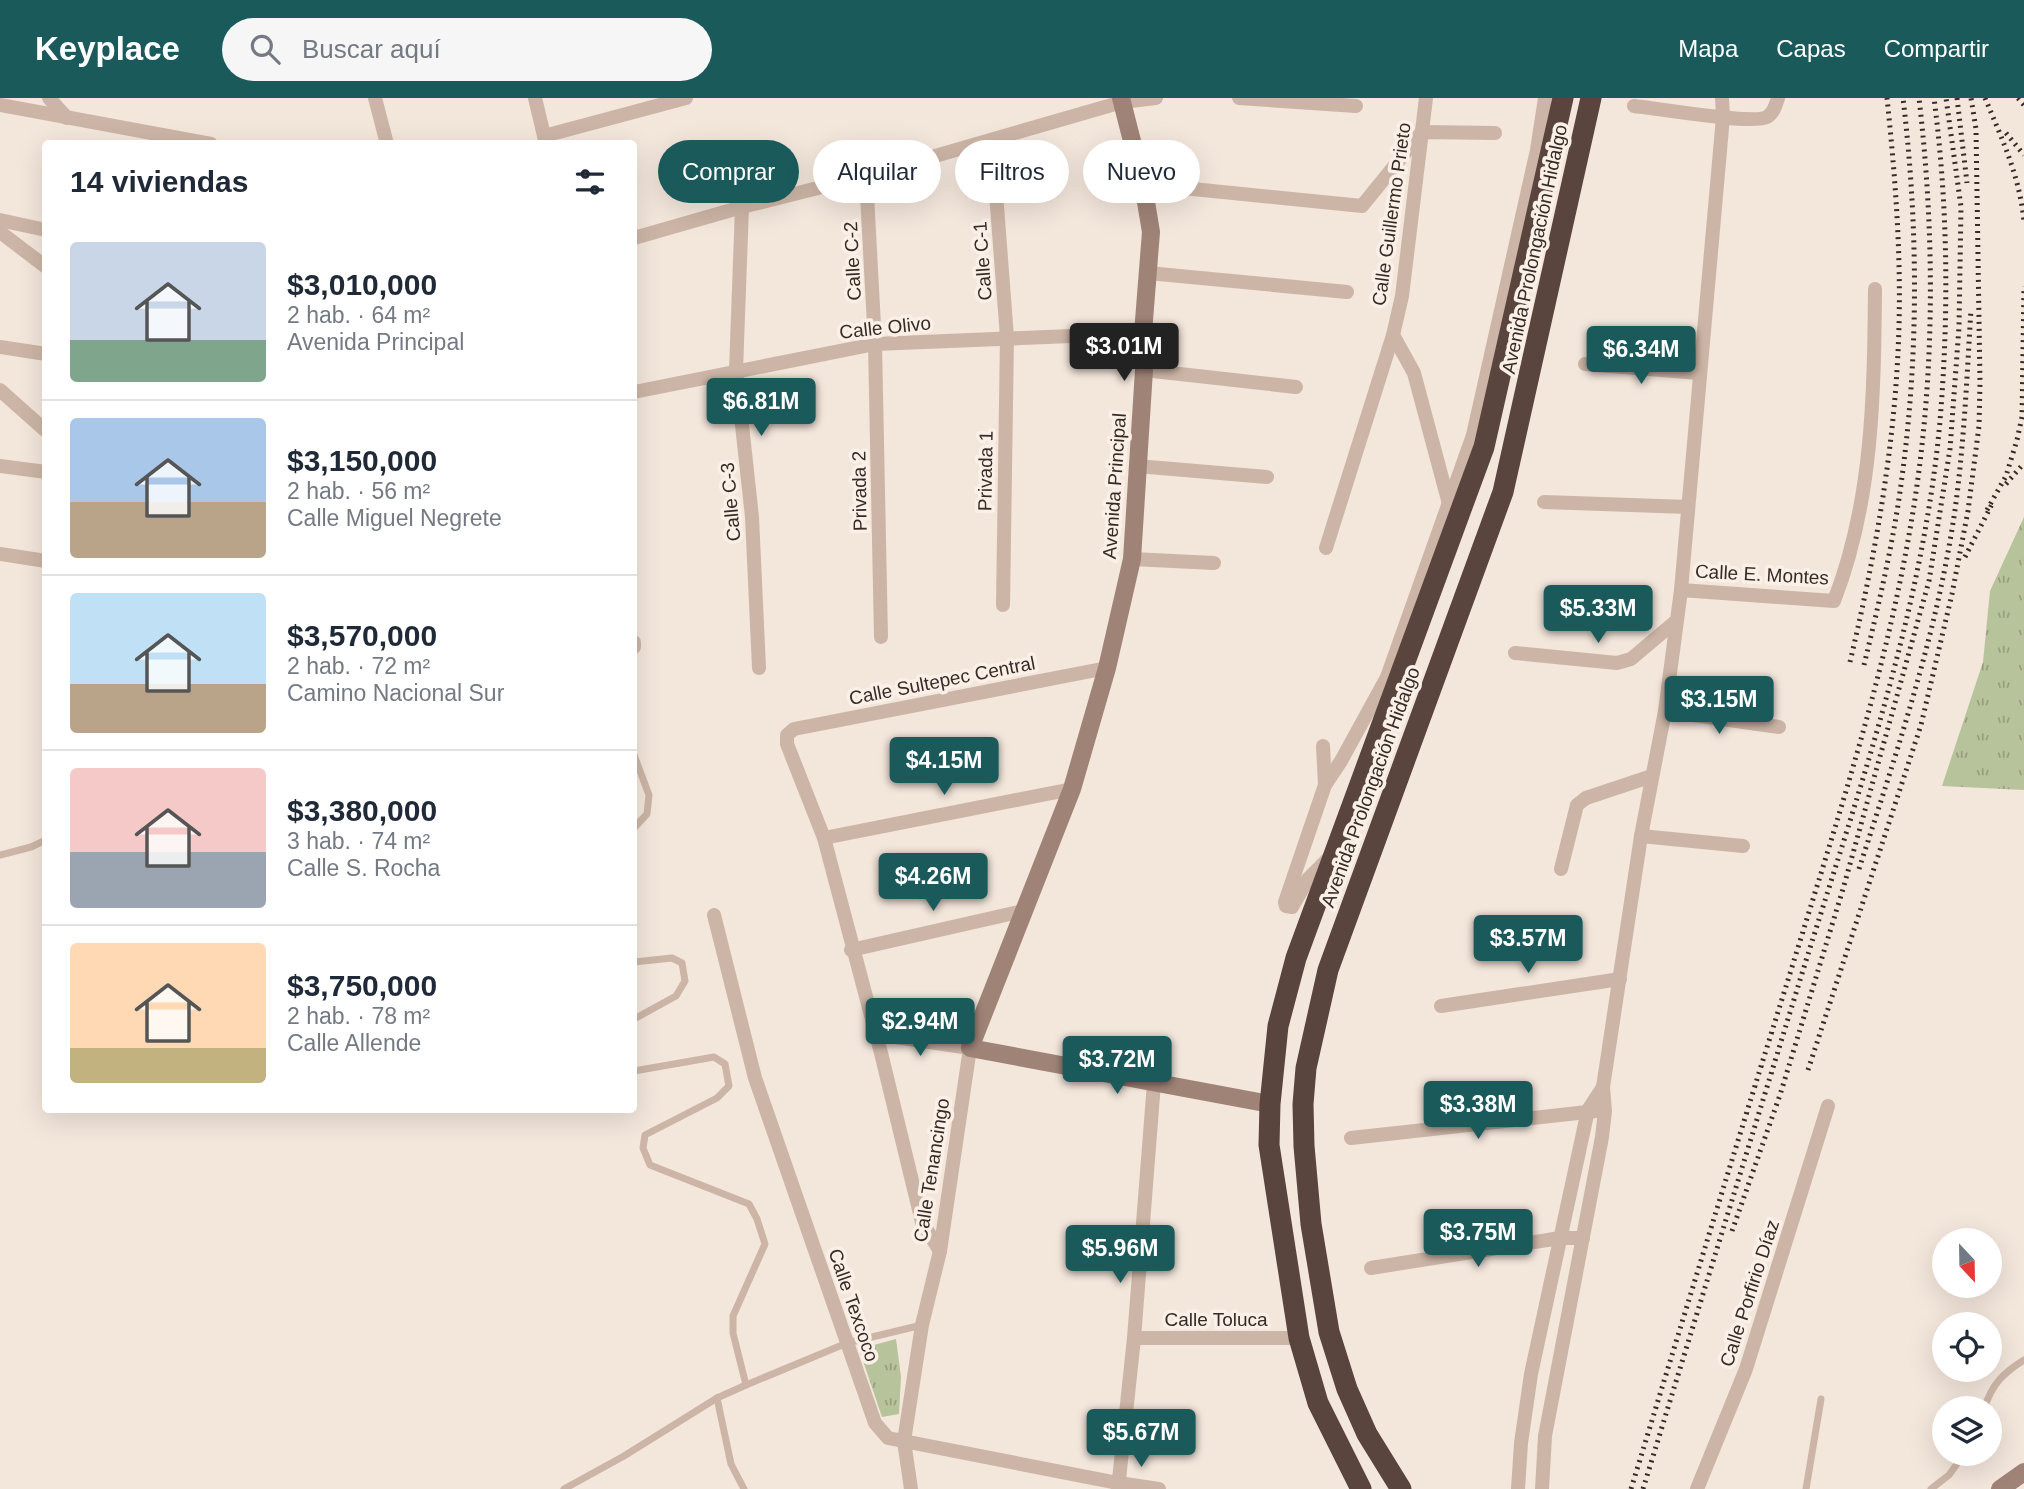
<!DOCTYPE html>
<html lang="es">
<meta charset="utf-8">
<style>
:root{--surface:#fff;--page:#f6f6f7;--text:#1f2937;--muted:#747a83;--line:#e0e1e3;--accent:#1b5a5b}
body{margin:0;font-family:Helvetica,sans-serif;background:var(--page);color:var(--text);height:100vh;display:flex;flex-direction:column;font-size:26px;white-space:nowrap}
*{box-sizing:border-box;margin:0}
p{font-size:23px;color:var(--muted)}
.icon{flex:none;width:38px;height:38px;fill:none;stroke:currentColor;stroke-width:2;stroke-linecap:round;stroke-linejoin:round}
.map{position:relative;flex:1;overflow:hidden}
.details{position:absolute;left:42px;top:42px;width:595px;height:973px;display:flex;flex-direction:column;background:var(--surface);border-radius:7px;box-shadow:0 7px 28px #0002}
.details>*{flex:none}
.top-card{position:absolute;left:658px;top:42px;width:665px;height:63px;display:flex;gap:14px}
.needle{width:46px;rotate:158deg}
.tools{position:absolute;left:1932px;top:1130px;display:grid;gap:14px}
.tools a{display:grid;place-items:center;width:70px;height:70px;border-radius:50%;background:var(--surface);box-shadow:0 7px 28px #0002;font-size:35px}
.price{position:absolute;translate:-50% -60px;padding:0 16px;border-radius:7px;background:var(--accent);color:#fff;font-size:23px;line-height:46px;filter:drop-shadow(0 2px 4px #0008)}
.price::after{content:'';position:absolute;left:50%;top:42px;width:21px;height:16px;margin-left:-10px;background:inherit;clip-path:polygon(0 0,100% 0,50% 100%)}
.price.current{background:#222;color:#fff}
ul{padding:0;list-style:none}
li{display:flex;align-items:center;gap:21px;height:175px;padding:0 28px}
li+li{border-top:2px solid var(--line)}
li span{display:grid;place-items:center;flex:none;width:196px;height:140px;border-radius:7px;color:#555}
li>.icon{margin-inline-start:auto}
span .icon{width:84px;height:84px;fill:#fffc;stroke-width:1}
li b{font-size:30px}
h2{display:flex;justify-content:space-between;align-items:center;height:84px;padding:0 28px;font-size:30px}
.tag{padding:0 24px;border-radius:32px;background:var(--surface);box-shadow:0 7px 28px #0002;font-size:24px;line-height:63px}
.tag.current{background:var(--accent);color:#fff}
header{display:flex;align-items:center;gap:42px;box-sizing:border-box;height:98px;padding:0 35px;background:var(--accent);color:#fff}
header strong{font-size:33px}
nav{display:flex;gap:38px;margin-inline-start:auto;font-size:24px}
.search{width:490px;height:63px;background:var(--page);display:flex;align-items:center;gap:18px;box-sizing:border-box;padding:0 24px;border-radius:38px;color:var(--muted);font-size:26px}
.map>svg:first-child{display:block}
.park{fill:url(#park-tufts)}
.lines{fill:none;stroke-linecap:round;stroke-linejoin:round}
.lane{stroke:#ccb5a6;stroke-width:7}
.street{stroke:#ccb5a6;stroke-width:14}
.secondary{stroke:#9f8377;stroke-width:18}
.highway{stroke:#59443e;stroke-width:21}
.rail{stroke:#372b27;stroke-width:5;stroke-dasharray:2 5;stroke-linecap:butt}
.labels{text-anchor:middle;stroke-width:7;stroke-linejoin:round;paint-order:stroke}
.street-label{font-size:19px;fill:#372b27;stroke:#faf0e7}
</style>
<header>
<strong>Keyplace</strong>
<div class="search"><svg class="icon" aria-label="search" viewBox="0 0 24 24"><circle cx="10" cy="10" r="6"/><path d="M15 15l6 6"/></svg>Buscar aquí</div>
<nav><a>Mapa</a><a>Capas</a><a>Compartir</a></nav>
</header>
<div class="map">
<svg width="2024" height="1391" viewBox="0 0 2024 1391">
<defs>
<pattern id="park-tufts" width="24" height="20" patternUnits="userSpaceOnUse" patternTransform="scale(1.75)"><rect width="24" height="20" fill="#b7c39a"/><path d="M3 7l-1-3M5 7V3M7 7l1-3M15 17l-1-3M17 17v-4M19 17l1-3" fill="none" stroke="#969f7e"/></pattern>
</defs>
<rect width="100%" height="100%" fill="#f3e6db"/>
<g class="park">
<path d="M2024,419V692L1942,688L1983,564L1990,493Z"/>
<path d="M896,1241L901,1279L899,1316L882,1319L859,1251Z"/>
</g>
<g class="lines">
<g class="lane">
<path d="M634,657L649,697L647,716L634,730"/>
<path d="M0,757L31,749L46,742"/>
<path d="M634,864L672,860L682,865L685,883L676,898L634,921"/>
<path d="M634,973L714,959L725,966L729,988L717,1000L645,1037L643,1050L650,1067L749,1106L757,1121L765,1146L733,1218V1235L746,1287"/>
<path d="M717,1300L731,1366L744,1391"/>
<path d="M1984,1311C1992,1286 2003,1275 2024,1262"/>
<path d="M564,1391L624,1358L717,1300L746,1287L847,1245L922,1227"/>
<path d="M1806,1391L1821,1301"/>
<path d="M1931,1391L1949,1377L1964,1356"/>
</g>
<g class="street">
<path d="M49,0L67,20"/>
<path d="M375,0L387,46"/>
<path d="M535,0L546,46"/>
<path d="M1239,0L1356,8"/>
<path d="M0,7L211,46"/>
<path d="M1634,8C1655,10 1753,27 1767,19C1774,15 1776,6 1778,0"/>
<path d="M544,38L686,0"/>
<path d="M992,43L1007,239L1003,507"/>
<path d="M866,78L875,246L881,539"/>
<path d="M1143,86L1362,108L1422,34L1495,35"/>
<path d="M742,109L736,272L752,419L759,570"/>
<path d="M0,122L46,132"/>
<path d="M0,134L46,169"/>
<path d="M634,140L742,109L866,78L1122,4L1156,0"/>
<path d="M1148,175L1347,194"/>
<path d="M1393,237L1414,275L1449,406"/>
<path d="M0,249L46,256"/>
<path d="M1585,266L1699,275"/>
<path d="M1144,272L1296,289"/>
<path d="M0,292L46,333"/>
<path d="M634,294L875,246L1143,235"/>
<path d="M0,368L46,374"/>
<path d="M1137,368L1267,379"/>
<path d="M1544,404L1688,409"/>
<path d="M1326,450L1393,237L1402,198L1426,0"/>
<path d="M0,456L46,463"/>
<path d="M1132,461L1214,465"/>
<path d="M1681,492L1834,503C1873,403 1874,296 1875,191"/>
<path d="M634,544V549"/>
<path d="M1515,555L1617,565L1631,561L1676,523"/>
<path d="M1665,613L1779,629"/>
<path d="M1323,648L1325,687L1285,804L1286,808L1292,809L1308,781L1332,757"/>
<path d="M1325,687L1341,663L1387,579L1473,337L1537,52L1545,0"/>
<path d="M1641,738L1743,748"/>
<path d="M824,740L1072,691"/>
<path d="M1561,771L1577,707L1586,700L1652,678"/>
<path d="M714,817L755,980L875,1325L888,1340L1118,1385L1159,1391"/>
<path d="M851,852L1023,813"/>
<path d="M1441,908L1620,881"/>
<path d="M875,936L970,950L940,1153L922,1227L904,1343L911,1391"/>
<path d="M1351,1040L1596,1013"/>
<path d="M940,1153L922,1124L881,955L824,740L787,646V637L794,631L1107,570"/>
<path d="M1371,1170L1560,1140H1583"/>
<path d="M1134,1240H1299"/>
<path d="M1118,1391L1134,1240L1154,985"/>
<path d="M1518,1391L1521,1345L1531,1276L1588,1012L1603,989"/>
<path d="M1542,1391L1545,1338L1602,1039L1605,1013L1603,989L1641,738L1665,613L1681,492L1723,19L1722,0"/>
<path d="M1697,1391L1746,1271L1828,1008"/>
</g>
<g class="secondary">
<path d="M1121,0L1143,86L1151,134L1143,235L1144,272L1132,461L1107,570L1072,691L970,950L1270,1006"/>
<path d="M2000,1391L2024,1374"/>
</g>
<g class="highway">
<path d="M1361,1391L1318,1305L1299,1240L1269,1047L1270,1006L1278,928L1296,860L1484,349L1563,0"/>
<path d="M1401,1391L1367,1336L1347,1291L1329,1234L1311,1126L1304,1048L1303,1006L1306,970L1328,872L1503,394L1591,0"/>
</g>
<g class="rail">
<path d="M1957,0L1967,85"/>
<path d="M1985,0C2002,41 2020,79 2024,124"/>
<path d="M2018,0L2024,7"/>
<path d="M2006,35L2024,57"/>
<path d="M2006,386L2024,365"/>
<path d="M1987,412L2006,378L2017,342L2022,319L2024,188"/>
<path d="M1965,459L1992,406"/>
<path d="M1850,564C1876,454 1896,342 1899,228C1901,152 1895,76 1887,0"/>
<path d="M1864,567C1879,505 1894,442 1902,379C1919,252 1918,126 1903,0"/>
<path d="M1859,771C1897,653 1937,536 1955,412C1964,346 1967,278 1971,211"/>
<path d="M1808,972L1921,627L1952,496L1968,413L1979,328L1980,285L1976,31L1971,0"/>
<path d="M1732,1133L1780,997L1843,791L1929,483L1950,351L1959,229L1961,109L1946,0"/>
<path d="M1631,1391C1683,1221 1735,1051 1788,882C1833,735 1882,589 1909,437C1935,293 1936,146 1919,0"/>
<path d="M1643,1391C1695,1221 1748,1051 1800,882C1856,701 1923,513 1940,323C1949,215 1948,108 1934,0"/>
</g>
</g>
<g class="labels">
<g class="street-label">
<text transform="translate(1391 116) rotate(-82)" y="7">Calle Guillermo Prieto</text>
<text transform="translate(1534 151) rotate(-78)" y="7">Avenida Prolongación Hidalgo</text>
<text transform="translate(852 163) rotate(-93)" y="7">Calle C-2</text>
<text transform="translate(982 163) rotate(-94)" y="7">Calle C-1</text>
<text transform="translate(885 229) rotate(-6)" y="7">Calle Olivo</text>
<text transform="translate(985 373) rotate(-89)" y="7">Privada 1</text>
<text transform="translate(1114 388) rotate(-86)" y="7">Avenida Principal</text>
<text transform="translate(859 393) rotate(-91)" y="7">Privada 2</text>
<text transform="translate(730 404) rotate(-95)" y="7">Calle C-3</text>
<text transform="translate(1762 476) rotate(3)" y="7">Calle E. Montes</text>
<text transform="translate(942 582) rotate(-11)" y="7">Calle Sultepec Central</text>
<text transform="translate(1370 689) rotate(-70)" y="7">Avenida Prolongación Hidalgo</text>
<text transform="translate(931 1072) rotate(-81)" y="7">Calle Tenancingo</text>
<text transform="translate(1749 1195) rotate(-72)" y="7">Calle Porfirio Díaz</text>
<text transform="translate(854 1207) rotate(71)" y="7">Calle Texcoco</text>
<text x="1216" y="1228">Calle Toluca</text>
</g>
</g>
</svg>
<div class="tools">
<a><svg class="needle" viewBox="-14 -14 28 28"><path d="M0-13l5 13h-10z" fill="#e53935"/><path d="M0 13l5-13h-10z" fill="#747a83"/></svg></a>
<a><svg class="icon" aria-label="locate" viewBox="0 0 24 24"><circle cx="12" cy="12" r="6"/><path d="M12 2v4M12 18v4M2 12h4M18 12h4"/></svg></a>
<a><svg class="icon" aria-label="layers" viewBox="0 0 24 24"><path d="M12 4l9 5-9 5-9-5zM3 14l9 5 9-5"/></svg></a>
</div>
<b class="price current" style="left:1124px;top:285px">$3.01M</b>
<b class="price" style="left:1641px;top:288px">$6.34M</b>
<b class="price" style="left:761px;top:340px">$6.81M</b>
<b class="price" style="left:1598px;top:547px">$5.33M</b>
<b class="price" style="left:1719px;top:638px">$3.15M</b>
<b class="price" style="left:944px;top:699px">$4.15M</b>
<b class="price" style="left:933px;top:815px">$4.26M</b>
<b class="price" style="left:1528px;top:877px">$3.57M</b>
<b class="price" style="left:920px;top:960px">$2.94M</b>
<b class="price" style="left:1117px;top:998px">$3.72M</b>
<b class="price" style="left:1478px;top:1043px">$3.38M</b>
<b class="price" style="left:1478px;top:1171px">$3.75M</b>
<b class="price" style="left:1120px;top:1187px">$5.96M</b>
<b class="price" style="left:1141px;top:1371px">$5.67M</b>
<div class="top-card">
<a class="tag current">Comprar</a>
<a class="tag">Alquilar</a>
<a class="tag">Filtros</a>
<a class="tag">Nuevo</a>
</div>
<section class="details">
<h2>14 viviendas<svg class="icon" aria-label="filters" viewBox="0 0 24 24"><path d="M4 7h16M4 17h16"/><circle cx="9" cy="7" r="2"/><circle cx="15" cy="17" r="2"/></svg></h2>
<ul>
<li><span style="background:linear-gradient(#c9d6e8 70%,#7fa58c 0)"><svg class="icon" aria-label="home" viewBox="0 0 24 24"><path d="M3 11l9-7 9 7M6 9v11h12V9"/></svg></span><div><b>$3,010,000</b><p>2 hab. · 64 m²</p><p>Avenida Principal</p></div></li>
<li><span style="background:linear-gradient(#a9c7e8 60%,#b9a48a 0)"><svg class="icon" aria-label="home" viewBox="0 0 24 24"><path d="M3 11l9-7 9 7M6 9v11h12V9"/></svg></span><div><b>$3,150,000</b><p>2 hab. · 56 m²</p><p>Calle Miguel Negrete</p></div></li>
<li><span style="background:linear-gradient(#bfe0f5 65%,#b9a48a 0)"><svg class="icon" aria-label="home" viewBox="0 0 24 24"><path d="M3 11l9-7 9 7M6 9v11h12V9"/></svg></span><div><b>$3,570,000</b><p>2 hab. · 72 m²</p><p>Camino Nacional Sur</p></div></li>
<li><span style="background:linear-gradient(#f6c9c9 60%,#9aa5b1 0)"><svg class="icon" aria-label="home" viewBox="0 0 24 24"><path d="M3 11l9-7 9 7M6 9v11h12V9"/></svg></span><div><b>$3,380,000</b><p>3 hab. · 74 m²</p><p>Calle S. Rocha</p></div></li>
<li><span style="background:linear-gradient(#ffd9b3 75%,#c2b280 0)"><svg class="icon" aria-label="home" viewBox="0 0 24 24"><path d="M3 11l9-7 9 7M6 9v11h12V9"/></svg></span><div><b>$3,750,000</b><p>2 hab. · 78 m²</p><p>Calle Allende</p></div></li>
</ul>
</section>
</div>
